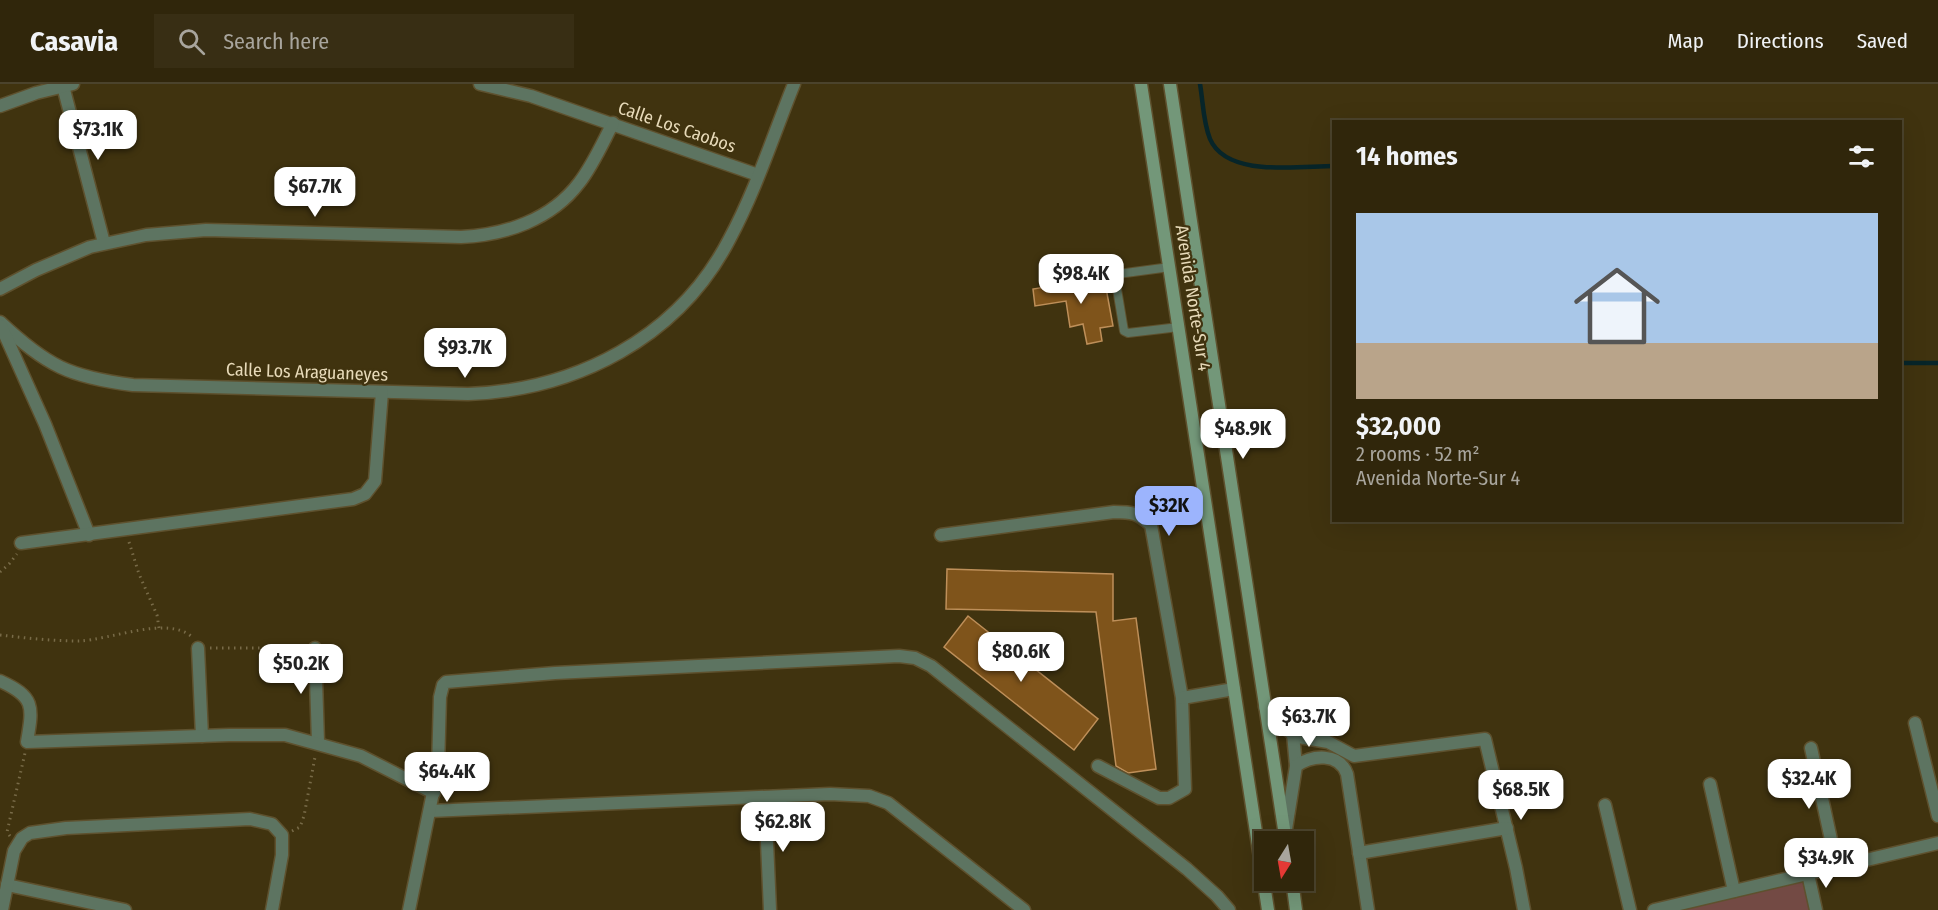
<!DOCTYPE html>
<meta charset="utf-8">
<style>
:root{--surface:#30260b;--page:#382e14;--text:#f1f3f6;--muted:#a8a59d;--line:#4b432c;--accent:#9cb4fd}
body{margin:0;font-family:"Fira Sans Condensed",sans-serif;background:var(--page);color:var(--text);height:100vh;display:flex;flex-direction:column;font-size:22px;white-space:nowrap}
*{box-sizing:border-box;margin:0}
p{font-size:20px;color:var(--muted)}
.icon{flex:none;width:33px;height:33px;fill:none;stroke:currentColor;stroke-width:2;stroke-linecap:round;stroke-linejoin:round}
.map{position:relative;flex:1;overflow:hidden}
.panel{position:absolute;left:1332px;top:36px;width:570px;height:402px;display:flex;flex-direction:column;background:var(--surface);border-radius:0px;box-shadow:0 6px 24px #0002,0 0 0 2px var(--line)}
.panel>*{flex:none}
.needle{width:39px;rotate:191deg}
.fabs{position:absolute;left:1254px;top:747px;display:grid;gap:12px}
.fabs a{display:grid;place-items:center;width:60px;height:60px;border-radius:0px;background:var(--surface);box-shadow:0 6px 24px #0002,0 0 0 2px var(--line);font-size:30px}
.price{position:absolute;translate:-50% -51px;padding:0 14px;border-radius:12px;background:#fff;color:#222;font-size:20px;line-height:39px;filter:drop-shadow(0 2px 3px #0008)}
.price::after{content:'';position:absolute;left:50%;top:36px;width:18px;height:14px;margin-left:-9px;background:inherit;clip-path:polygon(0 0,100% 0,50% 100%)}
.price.active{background:var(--accent);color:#111}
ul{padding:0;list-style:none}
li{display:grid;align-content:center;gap:12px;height:318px;padding:0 24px}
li+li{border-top:2px solid var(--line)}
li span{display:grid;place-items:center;height:186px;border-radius:0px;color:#555}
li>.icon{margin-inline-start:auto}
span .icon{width:108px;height:108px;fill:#fffc;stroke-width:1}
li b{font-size:26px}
h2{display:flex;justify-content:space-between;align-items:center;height:72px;padding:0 24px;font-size:26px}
header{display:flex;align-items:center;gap:36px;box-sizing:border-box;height:84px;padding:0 30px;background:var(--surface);border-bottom:2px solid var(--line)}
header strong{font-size:28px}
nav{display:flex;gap:33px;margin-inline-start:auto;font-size:21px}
.search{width:420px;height:54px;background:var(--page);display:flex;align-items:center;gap:15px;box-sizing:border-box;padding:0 21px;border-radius:0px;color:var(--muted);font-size:22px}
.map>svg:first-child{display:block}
.green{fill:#734a44}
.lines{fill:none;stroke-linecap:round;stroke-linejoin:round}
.stream{stroke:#072529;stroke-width:4.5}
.building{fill:#7f541b;stroke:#be8f59;stroke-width:1.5}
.lane-casing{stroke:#5e512e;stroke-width:10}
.street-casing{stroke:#5e512e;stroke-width:15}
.secondary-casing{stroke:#5e512e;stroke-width:15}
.path{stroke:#786b48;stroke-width:3;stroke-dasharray:1.5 4.5;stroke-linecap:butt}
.lane{stroke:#5d7461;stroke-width:8}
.street{stroke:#5d7461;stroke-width:12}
.secondary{stroke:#739779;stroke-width:12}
.labels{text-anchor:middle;stroke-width:4.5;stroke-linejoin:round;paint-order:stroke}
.street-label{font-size:18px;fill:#e7dab9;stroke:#40330f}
</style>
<header>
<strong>Casavia</strong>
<div class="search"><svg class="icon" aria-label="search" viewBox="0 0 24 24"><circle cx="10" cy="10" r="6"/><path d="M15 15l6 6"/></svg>Search here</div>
<nav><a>Map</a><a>Directions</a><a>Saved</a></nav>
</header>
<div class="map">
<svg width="1938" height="826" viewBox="0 0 1938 826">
<rect width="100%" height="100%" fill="#40330f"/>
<path class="green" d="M1808,790L1816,826H1654Z"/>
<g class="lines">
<g class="stream">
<path d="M1200,0C1203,17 1203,38 1210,55C1227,94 1299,82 1334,82"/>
<path d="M1900,279H1938"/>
</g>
</g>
<g class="building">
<path d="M1104,193L1113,242L1100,244L1102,257L1087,260L1083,240L1070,243L1066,217L1035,222L1033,205Z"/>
<path d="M947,485L1113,490V537L1136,534L1156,685L1128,689L1116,682L1096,528L946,525Z"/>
<path d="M968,532L1098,635L1074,666L944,563Z"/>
</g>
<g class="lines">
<defs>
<path id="lane" d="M1170,183L1118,190L1115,193L1124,247L1128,249L1179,243"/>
<g id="street">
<path d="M480,0L531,12L758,91"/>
<path d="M63,2L104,159"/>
<path d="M0,22L36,9L73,0"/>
<path d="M0,205L36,186L90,163L146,151L206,146L461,153C505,151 551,136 579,99C593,81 602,60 613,39"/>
<path d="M0,238C47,282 69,293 133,301L468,310C576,306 678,254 729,156C756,106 773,52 794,0"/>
<path d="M1,242L45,340L89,451"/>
<path d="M941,451L1114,428C1133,428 1137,429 1151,441L1182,614L1185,705L1169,714H1159L1098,682"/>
<path d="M21,459L353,415L365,410L375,397L382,308"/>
<path d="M198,564L202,652"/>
<path d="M315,564L318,658"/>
<path d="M0,597C35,613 33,622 27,658L229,651H285L361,672L434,709"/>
<path d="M1182,614L1234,605"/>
<path d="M1265,623L1279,640L1293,650L1299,653L1328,658L1354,672L1485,655L1516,784L1524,826"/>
<path d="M1915,639L1938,732"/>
<path d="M1293,650L1296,682"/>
<path d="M1811,664L1837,783"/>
<path d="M1710,700L1734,807"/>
<path d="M765,713L770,826"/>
<path d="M1605,721L1630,826"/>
<path d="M430,727L830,710L869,712L888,719L1024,826"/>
<path d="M1286,745L1296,682C1312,671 1339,668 1347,690L1368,826"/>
<path d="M1359,769L1507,744"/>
<path d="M1808,790L1816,826"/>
<path d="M7,801L125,826"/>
<path d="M2,826L14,767L22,754L30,749L66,744L250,735L272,740L282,751V771L272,826"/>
<path d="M409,826L438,684L440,613L443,601L446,598L555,589L899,572L915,574L931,582L1187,785L1217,812L1229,826"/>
<path d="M1654,826L1938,759"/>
</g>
<g id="secondary">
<path d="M1141,0L1268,826"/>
<path d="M1170,0L1286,758"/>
<path d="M1292,796L1296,826"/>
</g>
</defs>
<use href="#lane" class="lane-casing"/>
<use href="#street" class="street-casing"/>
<use href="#secondary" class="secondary-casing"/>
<g class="path">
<path d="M129,458L139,490L157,531L159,544"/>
<path d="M0,488L9,480L17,470"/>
<path d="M0,551C26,554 53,557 79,557C110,556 168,531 192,553"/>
<path d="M210,564H302"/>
<path d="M292,747L300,743L304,732L315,673"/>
<path d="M10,752L7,748L25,669"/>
</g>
<use href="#lane" class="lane"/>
<use href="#street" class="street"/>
<use href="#secondary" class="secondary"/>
</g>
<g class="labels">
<g class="street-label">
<text transform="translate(677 43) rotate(19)" y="6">Calle Los Caobos</text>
<text transform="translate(1193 214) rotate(81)" y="6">Avenida Norte-Sur 4</text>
<text transform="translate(307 288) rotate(2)" y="6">Calle Los Araguaneyes</text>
</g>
</g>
</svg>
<div class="fabs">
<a><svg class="needle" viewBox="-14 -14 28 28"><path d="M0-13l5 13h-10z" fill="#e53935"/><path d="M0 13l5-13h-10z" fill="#a8a59d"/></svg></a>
</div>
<b class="price" style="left:98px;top:77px">$73.1K</b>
<b class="price" style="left:315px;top:134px">$67.7K</b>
<b class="price" style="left:1081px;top:221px">$98.4K</b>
<b class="price" style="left:465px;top:295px">$93.7K</b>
<b class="price" style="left:1243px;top:376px">$48.9K</b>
<b class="price active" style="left:1169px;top:453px">$32K</b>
<b class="price" style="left:1021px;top:599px">$80.6K</b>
<b class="price" style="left:301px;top:611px">$50.2K</b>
<b class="price" style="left:1309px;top:664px">$63.7K</b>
<b class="price" style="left:447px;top:719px">$64.4K</b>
<b class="price" style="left:1809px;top:726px">$32.4K</b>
<b class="price" style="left:1521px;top:737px">$68.5K</b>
<b class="price" style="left:783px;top:769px">$62.8K</b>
<b class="price" style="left:1826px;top:805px">$34.9K</b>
<section class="panel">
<h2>14 homes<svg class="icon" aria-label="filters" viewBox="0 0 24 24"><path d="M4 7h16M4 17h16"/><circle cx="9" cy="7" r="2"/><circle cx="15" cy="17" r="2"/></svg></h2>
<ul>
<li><span style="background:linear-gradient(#a9c7e8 70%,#b9a48a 0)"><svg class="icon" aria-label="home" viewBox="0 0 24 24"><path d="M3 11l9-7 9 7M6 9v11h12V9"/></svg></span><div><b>$32,000</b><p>2 rooms · 52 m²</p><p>Avenida Norte-Sur 4</p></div></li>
</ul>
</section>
</div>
